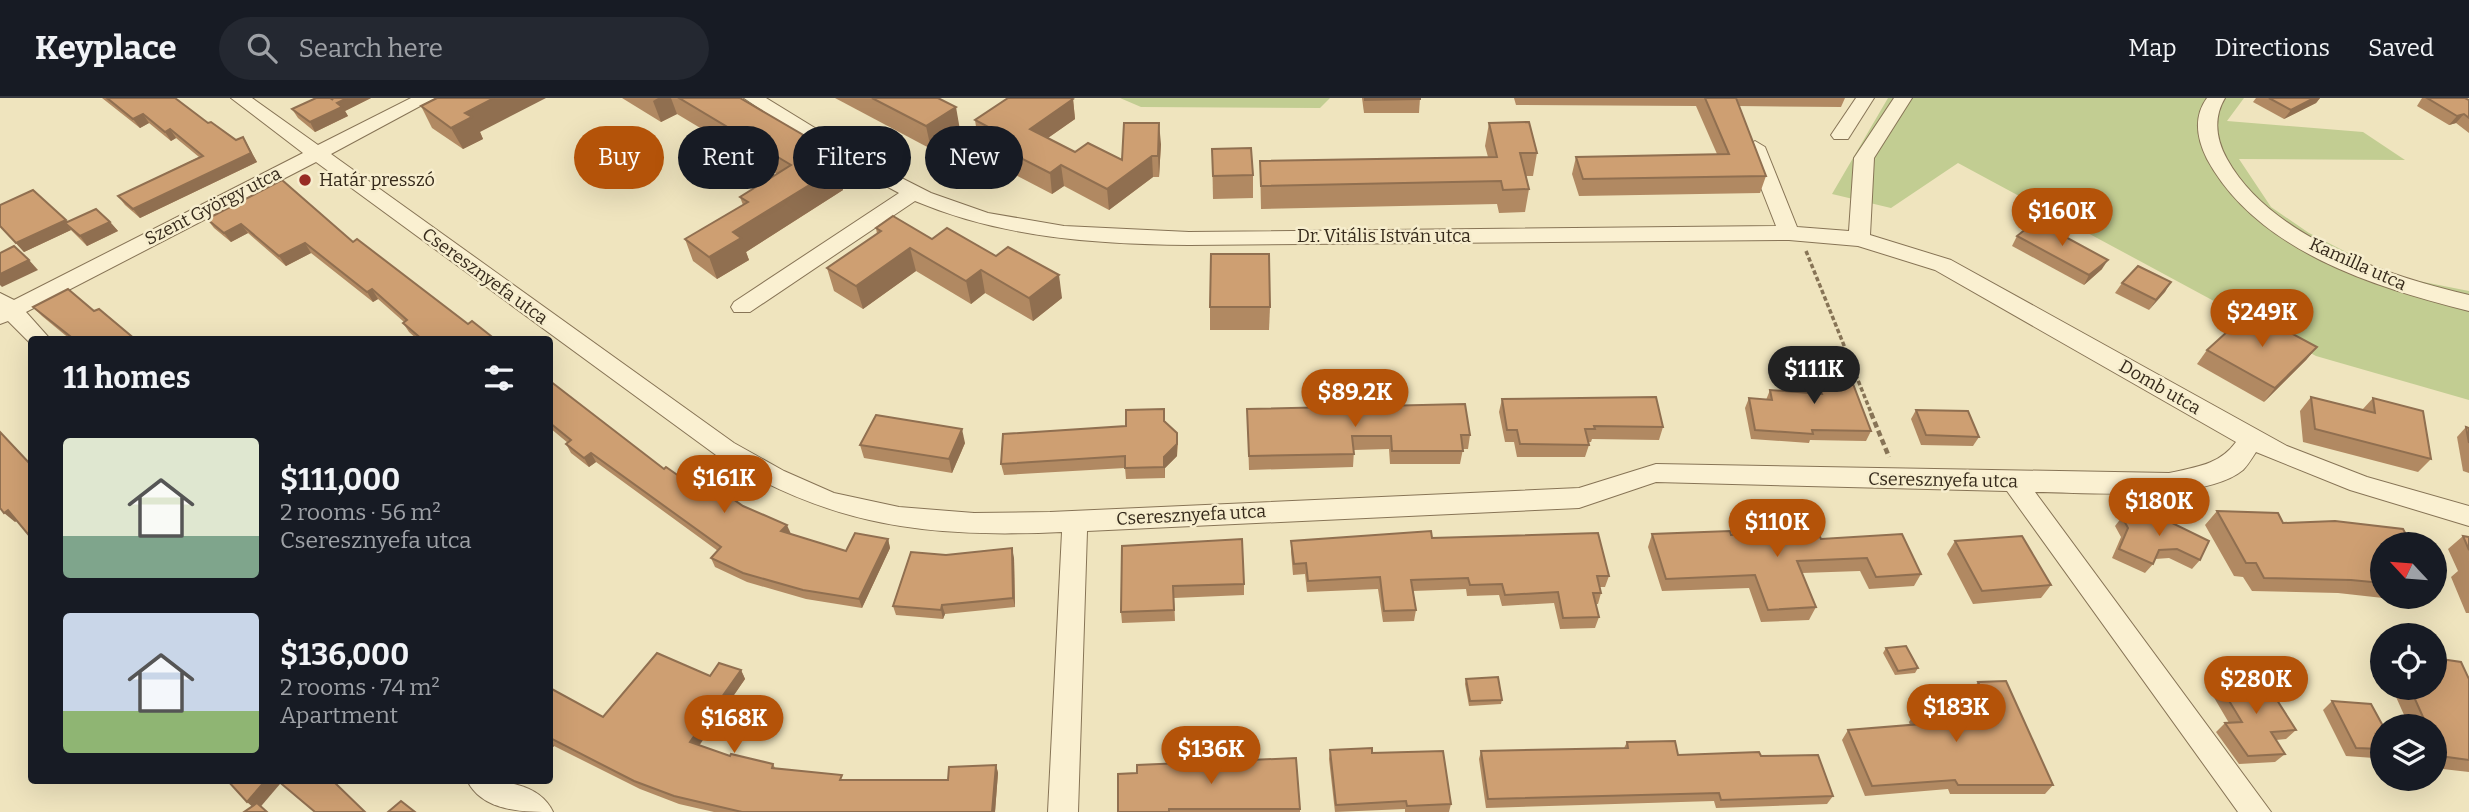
<!DOCTYPE html>
<meta charset="utf-8">
<style>
:root{--surface:#171b24;--page:#242831;--text:#f1f3f6;--muted:#9ea1a6;--line:#363941;--accent:#b45309}
body{margin:0;font-family:Bitter,serif;background:var(--page);color:var(--text);height:100vh;display:flex;flex-direction:column;font-size:26px;white-space:nowrap}
*{box-sizing:border-box;margin:0}
p{font-size:23px;color:var(--muted)}
.icon{flex:none;width:38px;height:38px;fill:none;stroke:currentColor;stroke-width:2;stroke-linecap:round;stroke-linejoin:round}
.map{position:relative;flex:1;overflow:hidden}
.details{position:absolute;left:28px;top:238px;width:525px;height:448px;display:flex;flex-direction:column;background:var(--surface);border-radius:7px;box-shadow:0 7px 28px #0002}
.details>*{flex:none}
.guide{position:absolute;left:574px;top:28px;width:665px;height:63px;display:flex;gap:14px}
.needle{width:46px;rotate:296deg}
.controls{position:absolute;left:2370px;top:434px;display:grid;gap:14px}
.controls a{display:grid;place-items:center;width:77px;height:77px;border-radius:50%;background:var(--surface);box-shadow:0 7px 28px #0002;font-size:35px}
.price{position:absolute;translate:-50% -60px;padding:0 16px;border-radius:24px;background:var(--accent);color:#fff;font-size:23px;line-height:46px;filter:drop-shadow(0 2px 4px #0008)}
.price::after{content:'';position:absolute;left:50%;top:42px;width:21px;height:16px;margin-left:-10px;background:inherit;clip-path:polygon(0 0,100% 0,50% 100%)}
.price.on{background:#222;color:#fff}
ul{padding:0;list-style:none}
li{display:flex;align-items:center;gap:21px;height:175px;padding:0 35px}
li span{display:grid;place-items:center;flex:none;width:196px;height:140px;border-radius:7px;color:#555}
li>.icon{margin-inline-start:auto}
span .icon{width:84px;height:84px;fill:#fffc;stroke-width:1}
li b{font-size:30px}
h2{display:flex;justify-content:space-between;align-items:center;height:84px;padding:0 35px;font-size:30px}
.pill{padding:0 24px;border-radius:32px;background:var(--surface);box-shadow:0 7px 28px #0002;font-size:24px;line-height:63px}
.pill.on{background:var(--accent);color:#fff}
header{display:flex;align-items:center;gap:42px;box-sizing:border-box;height:98px;padding:0 35px;background:var(--surface);border-bottom:2px solid var(--line)}
header strong{font-size:33px}
nav{display:flex;gap:38px;margin-inline-start:auto;font-size:24px}
.search{width:490px;height:63px;background:var(--page);display:flex;align-items:center;gap:18px;box-sizing:border-box;padding:0 24px;border-radius:38px;color:var(--muted);font-size:26px}
.map>svg:first-child{display:block}
.green{fill:#c2cd92}
.lines{fill:none;stroke-linecap:round;stroke-linejoin:round}
.minor-casing{stroke:#877456;stroke-width:2}
.path-far1{stroke:#877456;stroke-width:3.5;stroke-dasharray:4.5 2.5;stroke-linecap:butt}
.path{stroke:#877456;stroke-width:4.5;stroke-dasharray:6 3.5;stroke-linecap:butt}
.minor{fill:#faf0d1;fill-rule:evenodd}
.wall{fill:#b18962}
.shaded-wall{fill:#906f50}
.building{fill:#ce9f72;stroke:#906f50;stroke-width:2}
.poi-dot{fill:#982c24;stroke:#f6edcd;stroke-width:2.5}
.labels{text-anchor:middle;stroke-width:5;stroke-linejoin:round;paint-order:stroke}
.poi-label{font-size:18px;fill:#362a1b;stroke:#f6edcd;text-anchor:start}
.street-label{font-size:18px;fill:#362a1b;stroke:#f6edcd}
</style>
<header>
<strong>Keyplace</strong>
<div class="search"><svg class="icon" aria-label="search" viewBox="0 0 24 24"><circle cx="10" cy="10" r="6"/><path d="M15 15l6 6"/></svg>Search here</div>
<nav><a>Map</a><a>Directions</a><a>Saved</a></nav>
</header>
<div class="map">
<svg width="2469" height="714" viewBox="0 0 2469 714">
<rect width="100%" height="100%" fill="#efe4be"/>
<g class="green">
<path d="M1120,0H1330L1320,10L1141,9Z"/>
<path d="M1888,0H2244L2227,23L2363,34L2405,62L2239,61L2271,109L2309,135L2393,178L2469,193V302L2316,258L1958,65L1891,110L1832,96Z"/>
</g>
<g class="lines">
<defs>
<g id="minor">
<path d="M231,0H252L318,47L411,0H435L331,56L734,345L784,373L834,395L899,409L974,415L1050,414L1579,390L1656,366L2169,375C2196,369 2219,367 2236,344L1935,172L1858,148L1789,142L1189,147C1095,146 1003,140 915,103L750,214H734L731,209L734,204L899,95L829,57L744,0H766L872,65L931,95L988,115L1064,128L1189,134L1776,128L1745,49L1755,43L1765,49L1797,129L1849,133L1854,60L1894,0H1912L1874,60L1870,137L1951,162L2287,348L2367,379L2469,408V428L2350,392L2256,354C2252,360 2248,367 2243,372C2203,405 2086,394 2035,394L2271,714H2238L2007,393L1656,384L1579,410L1087,433L1078,714H1048L1062,434C929,440 831,429 716,357L316,64L26,214L51,242H32V247L8,223L0,226V195L14,202L303,55Z"/>
<path d="M1856,0H1874L1848,41H1834L1831,37Z"/>
<path d="M2207,0H2225C2213,20 2216,41 2227,61C2270,139 2387,178 2469,197V213C2374,189 2257,153 2207,61C2197,41 2193,19 2207,0Z"/>
<path d="M467,682C497,682 539,683 553,714C524,714 482,714 467,682Z"/>
</g>
</defs>
<use href="#minor" class="minor-casing"/>
<path class="path-far1" d="M1806,153L1872,317"/>
<path class="path" d="M1871,315L1889,359"/>
<use href="#minor" class="minor"/>
</g>
<g class="wall">
<path d="M102,0H175L208,25L236,42L243,39L257,64L140,120L125,107L118,98L199,59L176,40L171,43L149,25L140,30Z"/>
<path d="M316,0H371L345,13L348,18L315,34L298,20L292,11Z"/>
<path d="M622,0H740L817,45L821,61L837,70L843,92L746,154L749,162L717,181L693,163L685,141L743,107L740,99L777,76L677,16L661,24Z"/>
<path d="M835,0H938L960,32L931,51Z"/>
<path d="M1362,0H1420L1419,15H1364Z"/>
<path d="M1514,0H1845L1841,9L1739,8L1766,78L1760,95L1579,98L1572,76L1576,59L1717,56L1696,8L1516,7Z"/>
<path d="M2256,0H2320L2316,5L2284,21L2253,4Z"/>
<path d="M2422,0H2465L2469,2V35L2456,25L2449,27L2417,8Z"/>
<path d="M1073,1L1075,21L1048,40L1075,54L1122,62L1161,46L1159,79H1153L1109,112L1064,88L1052,96L1004,71L1002,55L978,42L975,22Z"/>
<path d="M421,8L480,34L483,41L463,51L432,30Z"/>
<path d="M1489,25L1537,55L1533,78H1526L1529,91L1525,114L1499,115L1497,106L1261,111L1260,63L1488,59L1485,48Z"/>
<path d="M1212,51L1253,77V100L1213,101Z"/>
<path d="M207,121L353,144L468,226L496,242H418L409,234L403,225L404,224L378,201L373,204L311,155L286,168L248,135L231,144L214,130Z"/>
<path d="M68,124H110L118,133L87,148L71,132L24,154L0,128Z"/>
<path d="M876,130L932,141L1062,200L1033,223L985,195L971,206L916,173L863,211L834,193L827,170L877,136Z"/>
<path d="M2017,138L2102,171L2084,187L2012,148Z"/>
<path d="M2171,184L2149,212L2115,195L2122,185Z"/>
<path d="M33,209L94,213L136,242H71L42,218Z"/>
<path d="M1210,209H1270L1269,232H1210Z"/>
<path d="M2317,249L2306,262L2264,304L2197,266L2207,252Z"/>
<path d="M1811,265L1871,333L1866,343L1810,342L1809,345L1751,341L1745,310L1749,300L1766,302L1770,292L1814,295L1807,274Z"/>
<path d="M550,283L664,371L706,397L743,408L790,436L846,453L888,441L890,450L862,510L806,501L747,484L715,469L711,460L718,453L596,364L589,369L571,355L566,346L568,345L550,330Z"/>
<path d="M2311,299L2362,312L2373,300L2431,361L2418,374L2303,344L2300,313Z"/>
<path d="M1502,301L1663,329L1659,342L1592,341L1591,344H1588L1589,347L1585,359H1517L1514,344H1505L1499,314Z"/>
<path d="M1247,311L1470,337L1468,351H1463L1460,366H1390L1389,351L1354,352L1353,369L1249,372Z"/>
<path d="M1916,312L1979,339L1973,348L1921,347L1911,321Z"/>
<path d="M1165,323L1178,346L1177,358L1165,370V380L1126,381L1125,370L1004,377L1001,366L1126,328Z"/>
<path d="M2466,329L2469,330V375L2463,373L2457,339Z"/>
<path d="M965,345L952,375L864,360L860,347Z"/>
<path d="M2217,413L2283,425L2382,446V499H2425L2419,504L2338,495L2252,493L2243,479L2234,478L2205,427Z"/>
<path d="M2122,419L2170,424L2200,462L2192,471L2169,460L2155,461L2153,466L2145,475L2112,460L2121,439L2115,428Z"/>
<path d="M1652,436L1731,437L1821,441L1921,476L1914,488L1869,491L1860,473L1802,475L1816,509L1809,522L1761,524L1749,490L1662,493L1648,449Z"/>
<path d="M2463,438L2469,439V515H2466L2451,479L2458,473L2448,451Z"/>
<path d="M1432,440L1609,478L1605,489H1600L1601,495L1598,506H1596L1599,519L1595,530L1560,531L1554,505L1502,508L1499,497L1467,498L1466,491L1413,493L1416,512L1414,523L1383,524L1378,491L1307,494L1305,476L1293,477L1291,454V443Z"/>
<path d="M1955,443L2051,487L2041,500L1973,506L1947,456Z"/>
<path d="M1122,448L1244,486V497L1174,500L1175,523L1122,525L1121,514Z"/>
<path d="M946,457L1014,460L1015,509L945,516L943,521L896,517L893,508Z"/>
<path d="M1886,550L1918,570L1915,575L1895,577L1883,555Z"/>
<path d="M741,572L745,581L699,648L730,658L773,666L775,670L844,682H948L996,667L998,675L995,714H714L679,706L640,691L554,648L551,651L550,650V590L603,619L710,578Z"/>
<path d="M1466,581L1502,602L1501,606L1469,608L1465,586Z"/>
<path d="M2469,581V674L2434,670V628H2409L2392,590H2434Z"/>
<path d="M2217,583L2296,632L2286,641L2276,642L2285,656L2275,664L2239,666L2216,634L2225,625H2229L2209,591Z"/>
<path d="M1978,584L2053,687L2045,696H1950L1948,691L1865,698L1842,642L1848,632L1910,627L1909,624L1914,617L1912,611L1919,601L1973,600L1970,594Z"/>
<path d="M2332,603L2382,628V642L2380,643L2382,647V653L2374,660L2346,658L2323,612Z"/>
<path d="M1627,644L1678,657L1761,658L1833,698L1827,706L1716,710L1714,703L1486,710L1479,661L1481,653L1624,650Z"/>
<path d="M1330,652L1372,655L1451,706L1449,714H1405V711L1335,714L1329,661Z"/>
<path d="M1118,676L1300,711V714H1118Z"/>
</g>
<g class="shaded-wall">
<path d="M347,0H371L345,13L348,18L315,34L310,24L337,5Z"/>
<path d="M494,0H546L480,34L483,41L463,51L451,30L465,15Z"/>
<path d="M658,0H671L677,16L661,24L653,3Z"/>
<path d="M2314,0H2320L2316,5L2284,21L2291,12Z"/>
<path d="M1073,1L1075,21L1032,51L1030,31Z"/>
<path d="M956,9L960,32L931,51L926,28Z"/>
<path d="M143,16L149,25L140,30L133,21Z"/>
<path d="M2464,16L2456,25L2449,27L2457,18Z"/>
<path d="M1159,25L1161,46L1159,79L1158,58Z"/>
<path d="M170,31L176,40L171,43L165,34Z"/>
<path d="M243,39L257,64L140,120L133,111Z"/>
<path d="M817,45L823,67L805,52Z"/>
<path d="M1152,58L1153,79L1109,112L1107,91Z"/>
<path d="M1061,67L1064,88L1052,96L1050,75Z"/>
<path d="M837,70L843,92L746,154L749,162L717,181L709,159L733,134Z"/>
<path d="M66,122L74,131L65,125L71,132L24,154L16,145Z"/>
<path d="M110,124L118,133L87,148L80,138Z"/>
<path d="M241,126L248,135L231,144L224,135Z"/>
<path d="M305,145L311,155L286,168L279,158Z"/>
<path d="M910,150L916,173L863,211L856,188Z"/>
<path d="M29,162L38,172L2,189L0,187V176Z"/>
<path d="M2108,162L2102,171L2084,187L2089,177Z"/>
<path d="M981,172L985,195L971,206L966,183Z"/>
<path d="M1059,177L1062,200L1033,223L1029,200Z"/>
<path d="M2171,184L2165,194L2149,212L2156,202Z"/>
<path d="M372,191L378,201L373,204L367,194Z"/>
<path d="M2317,249L2306,262L2264,304L2275,290Z"/>
<path d="M962,331L965,345L952,375L949,361Z"/>
<path d="M1177,335V358L1165,370V380L1164,359Z"/>
<path d="M591,355L596,364L589,369L584,360Z"/>
<path d="M8,412L19,422L15,424L4,415Z"/>
<path d="M787,427L791,436L781,433Z"/>
<path d="M888,441L890,450L862,510L859,501Z"/>
<path d="M1012,450L1014,460L1015,509L1013,500Z"/>
<path d="M942,507L945,516L943,521L941,512Z"/>
<path d="M741,572L745,581L695,653L690,644Z"/>
<path d="M550,642L554,648L551,651L550,649Z"/>
<path d="M996,667L998,675L995,714H992Z"/>
<path d="M266,682H276L280,686L257,713L247,704Z"/>
</g>
<g class="building">
<path d="M107,0H175L208,25L211,24L236,42L243,39L251,55L133,111L118,98L203,58L170,31L165,34L143,16L133,21Z"/>
<path d="M316,0H330L333,2L331,0H347L337,5L342,9L310,24L292,11Z"/>
<path d="M437,0H494L465,15L472,19L451,30L421,8Z"/>
<path d="M679,0H740L817,45L805,52L837,70L733,134L741,140L709,159L685,141L748,104L740,99L791,67Z"/>
<path d="M872,0H938L956,9L926,28Z"/>
<path d="M1008,0H1071L1073,1L1030,31L1075,54L1088,45L1122,62L1124,25H1159L1158,58H1152L1107,91L1061,67L1050,75L1001,50L1013,42L975,22Z"/>
<path d="M1365,0H1420V1L1365,2Z"/>
<path d="M1705,0H1736L1766,78L1583,81L1576,59L1729,56Z"/>
<path d="M2269,0H2314L2291,12Z"/>
<path d="M2427,0H2465L2469,2V20L2464,16L2457,18Z"/>
<path d="M1529,24L1537,55H1520L1529,91L1503,92L1501,83L1261,88L1260,63L1497,59L1489,25Z"/>
<path d="M1251,50L1253,77L1213,78L1212,51Z"/>
<path d="M282,82L353,144L357,141L468,226L472,223L496,242H423L403,225L407,222L372,191L367,194L305,145L279,158L241,126L224,135L207,121Z"/>
<path d="M33,92L66,122L16,145L0,128V107Z"/>
<path d="M96,111L110,124L80,138L65,125Z"/>
<path d="M893,118L932,141L947,130L996,158L1008,149L1059,177L1029,200L981,172L966,183L910,150L856,188L827,170L881,133L876,130Z"/>
<path d="M2036,123L2108,162L2089,177L2017,138Z"/>
<path d="M14,148L29,162L0,176V155Z"/>
<path d="M1211,156H1269L1270,209H1210Z"/>
<path d="M2138,168L2171,184L2156,202L2122,185Z"/>
<path d="M68,191L94,213L99,211L136,242H75L33,209Z"/>
<path d="M2250,213L2317,249L2275,290L2207,252Z"/>
<path d="M1811,265H1845L1871,333L1812,332L1813,336L1755,332L1749,300L1772,302L1770,292L1822,296Z"/>
<path d="M550,283L664,371L666,369L706,397L716,389L743,408L787,427L781,433L846,453L855,435L888,441L859,501L803,492L743,475L711,460L721,449L591,355L584,360L566,346L571,342L550,325Z"/>
<path d="M1656,299L1663,329L1594,328L1595,331H1585L1589,347L1520,346L1517,332H1507L1502,301Z"/>
<path d="M2311,299L2375,315L2373,300L2423,313L2431,361L2315,331Z"/>
<path d="M1465,306L1470,337H1461L1463,353H1392L1391,338H1352L1354,356L1249,358L1247,311Z"/>
<path d="M1164,311V323L1177,335V346L1164,359V369L1125,370V358L1001,366L1003,336L1126,328V312Z"/>
<path d="M1916,312L1968,313L1979,339L1926,337Z"/>
<path d="M876,317L962,331L949,361L860,347Z"/>
<path d="M2466,329L2469,330V345Z"/>
<path d="M0,334L32,368V441L8,412L4,415L0,410Z"/>
<path d="M2217,413L2278,415L2283,425L2335,423L2403,431L2411,446H2382V485L2351,482L2264,480L2256,465H2246Z"/>
<path d="M2165,417L2170,424L2209,443L2200,462L2177,451L2159,452L2153,466L2119,451L2128,430L2122,419Z"/>
<path d="M1431,433L1432,440L1598,435L1609,478H1597L1601,495H1593L1599,519L1563,520L1558,494L1505,497L1502,486L1470,487L1468,480L1411,482L1416,512L1384,513L1380,479L1308,483L1306,465L1294,466L1291,443Z"/>
<path d="M1730,433L1731,437L1817,433L1821,441L1902,436L1921,476L1876,479L1867,460L1797,463L1816,509L1768,512L1755,477L1666,481L1652,436Z"/>
<path d="M2022,438L2051,487L1982,493L1955,443Z"/>
<path d="M2463,438L2469,439V452Z"/>
<path d="M1242,441L1244,486L1173,488L1174,512L1121,514L1122,448Z"/>
<path d="M1012,450L1013,500L942,507L941,512L893,508L911,454L946,457Z"/>
<path d="M1906,548L1918,570L1898,573L1886,550Z"/>
<path d="M657,555L710,578L719,565L741,572L690,644L730,658L731,656L773,666L772,670L842,677L840,682H948L949,669L996,667L992,714H742L674,698L634,683L550,640V590L603,619Z"/>
<path d="M2434,560L2461,564L2469,581V662L2440,658L2434,644V628H2427L2410,590H2434Z"/>
<path d="M1498,579L1502,602L1470,603L1466,581Z"/>
<path d="M2263,580L2296,632L2271,634L2285,656L2248,658L2225,625L2242,624L2217,583Z"/>
<path d="M2006,583L2053,687H1958L1955,682L1872,688L1848,632L1921,626L1916,614H1924L1919,601L1985,599L1978,584Z"/>
<path d="M2332,603L2371,606L2383,628H2382V637L2376,636L2382,647V651L2356,650Z"/>
<path d="M1675,643L1678,657L1759,654L1761,658L1818,657L1833,698L1721,702L1719,695L1488,701L1481,653L1628,650L1627,644Z"/>
<path d="M1372,650V655L1443,653L1451,706L1407,708L1406,703L1336,707L1330,652Z"/>
<path d="M1296,660L1300,711H1169V714H1118V676L1137,675V667Z"/>
<path d="M227,682H266L247,704Z"/>
<path d="M277,682H332L365,714H315Z"/>
<path d="M401,703L415,714H388Z"/>
<path d="M257,705L267,714H244Z"/>
</g>
<circle class="poi-dot" cx="305" cy="82" r="7"/>
<g class="labels">
<g class="poi-label">
<text x="319" y="88">Határ presszó</text>
</g>
<g class="street-label">
<text transform="translate(213 108) rotate(-27)" y="6">Szent György utca</text>
<text x="1384" y="144">Dr. Vitális István utca</text>
<text transform="translate(2358 166) rotate(24)" y="6">Kamilla utca</text>
<text transform="translate(485 178) rotate(36)" y="6">Cseresznyefa utca</text>
<text transform="translate(2160 289) rotate(30)" y="6">Domb utca</text>
<text transform="translate(1943 382) rotate(1)" y="6">Cseresznyefa utca</text>
<text transform="translate(1191 417) rotate(-3)" y="6">Cseresznyefa utca</text>
</g>
</g>
</svg>
<div class="controls">
<a><svg class="needle" viewBox="-14 -14 28 28"><path d="M0-13l5 13h-10z" fill="#e53935"/><path d="M0 13l5-13h-10z" fill="#9ea1a6"/></svg></a>
<a><svg class="icon" aria-label="locate" viewBox="0 0 24 24"><circle cx="12" cy="12" r="6"/><path d="M12 2v4M12 18v4M2 12h4M18 12h4"/></svg></a>
<a><svg class="icon" aria-label="layers" viewBox="0 0 24 24"><path d="M12 4l9 5-9 5-9-5zM3 14l9 5 9-5"/></svg></a>
</div>
<b class="price" style="left:2062px;top:150px">$160K</b>
<b class="price" style="left:2262px;top:251px">$249K</b>
<b class="price on" style="left:1814px;top:308px">$111K</b>
<b class="price" style="left:1355px;top:331px">$89.2K</b>
<b class="price" style="left:724px;top:417px">$161K</b>
<b class="price" style="left:2159px;top:440px">$180K</b>
<b class="price" style="left:1777px;top:461px">$110K</b>
<b class="price" style="left:2256px;top:618px">$280K</b>
<b class="price" style="left:1956px;top:646px">$183K</b>
<b class="price" style="left:734px;top:657px">$168K</b>
<b class="price" style="left:1211px;top:688px">$136K</b>
<div class="guide">
<a class="pill on">Buy</a>
<a class="pill">Rent</a>
<a class="pill">Filters</a>
<a class="pill">New</a>
</div>
<section class="details">
<h2>11 homes<svg class="icon" aria-label="filters" viewBox="0 0 24 24"><path d="M4 7h16M4 17h16"/><circle cx="9" cy="7" r="2"/><circle cx="15" cy="17" r="2"/></svg></h2>
<ul>
<li><span style="background:linear-gradient(#dfe7d0 70%,#7fa58c 0)"><svg class="icon" aria-label="home" viewBox="0 0 24 24"><path d="M3 11l9-7 9 7M6 9v11h12V9"/></svg></span><div><b>$111,000</b><p>2 rooms · 56 m²</p><p>Cseresznyefa utca</p></div></li>
<li><span style="background:linear-gradient(#c9d6e8 70%,#8fb573 0)"><svg class="icon" aria-label="home" viewBox="0 0 24 24"><path d="M3 11l9-7 9 7M6 9v11h12V9"/></svg></span><div><b>$136,000</b><p>2 rooms · 74 m²</p><p>Apartment</p></div></li>
</ul>
</section>
</div>
